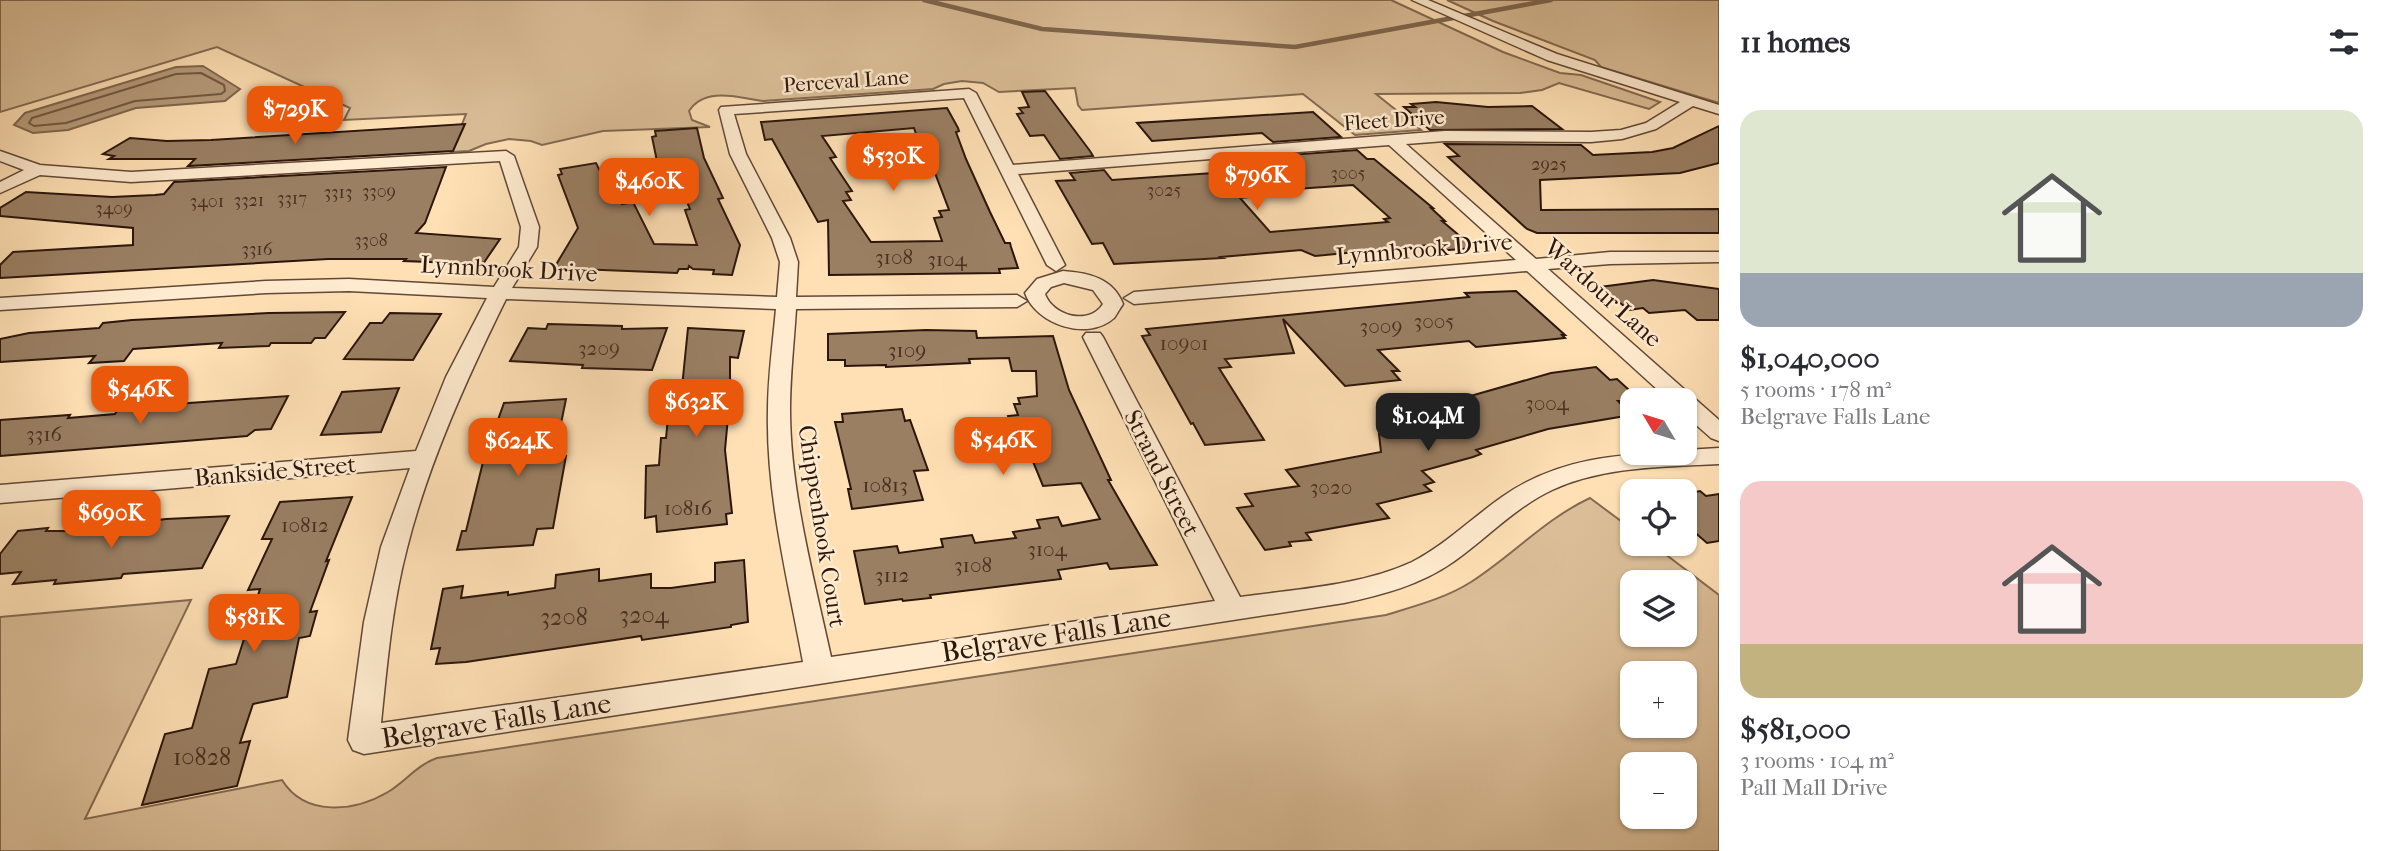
<!DOCTYPE html>
<meta charset="utf-8">
<style>
:root{--surface:#fff;--page:#f2f2f3;--text:#2b2b33;--muted:#7c7c81;--accent:#ea580c}
body{margin:0;font-family:"IM FELL French Canon",serif;background:var(--page);color:var(--text);height:100vh;display:flex;flex-direction:column;font-size:26px;white-space:nowrap}
*{box-sizing:border-box;margin:0}
p{font-size:23px;color:var(--muted)}
.icon{flex:none;width:38px;height:38px;fill:none;stroke:currentColor;stroke-width:2;stroke-linecap:round;stroke-linejoin:round}
.map{position:relative;flex:1;overflow:hidden}
.side{display:flex;flex-direction:column;background:var(--surface);width:665px}
.side>*{flex:none}
.needle{width:46px;rotate:308deg}
.tools{position:absolute;left:1620px;top:388px;display:grid;gap:14px}
.tools a{display:grid;place-items:center;width:77px;height:77px;border-radius:14px;background:var(--surface);box-shadow:0 2px 5px #0004;font-size:35px}
.price{position:absolute;translate:-50% -60px;padding:0 16px;border-radius:14px;background:var(--accent);color:#fff;font-size:23px;line-height:46px;filter:drop-shadow(0 2px 4px #0008)}
.price::after{content:'';position:absolute;left:50%;top:42px;width:21px;height:16px;margin-left:-10px;background:inherit;clip-path:polygon(0 0,100% 0,50% 100%)}
.price.current{background:#222;color:#fff}
ul{padding:0;list-style:none}
li{display:grid;align-content:center;gap:14px;height:371px;padding:0 21px}
li span{display:grid;place-items:center;height:217px;border-radius:21px;color:#555}
li>.icon{margin-inline-start:auto}
span .icon{width:126px;height:126px;fill:#fffc;stroke-width:1}
li b{font-size:30px}
h2{display:flex;justify-content:space-between;align-items:center;height:84px;padding:0 21px;font-size:30px}
main{display:flex;flex:1;min-height:0}
.map>svg:first-child{display:block}
.green{fill:#dbbe98;stroke:#846a52;stroke-width:2;fill-rule:evenodd}
.water{fill:#b79b7b;stroke:#7f664e;stroke-width:2}
.lines{fill:none;stroke-linecap:round;stroke-linejoin:round}
.shore{stroke:#725843;stroke-width:2}
.stream{stroke:#7f664e;stroke-width:4.5}
.building{fill:#9a7f63;stroke:#2c160b;stroke-width:2;fill-rule:evenodd}
.minor-casing{stroke:#614836;stroke-width:3}
.minor{fill:#ffebcf;fill-rule:evenodd}
.labels{text-anchor:middle;stroke-width:5;stroke-linejoin:round;paint-order:stroke}
.far-number-label{font-size:18px;fill:#483021}
.far-street-label{font-size:21px;fill:#2c160b;stroke:#ffebcf}
.number-label{font-size:21px;fill:#483021}
.street-label{font-size:24px;fill:#2c160b;stroke:#ffebcf}
.near-number-label{font-size:24px;fill:#483021}
.near-street-label{font-size:28px;fill:#2c160b;stroke:#ffebcf}
</style>
<main>
<div class="map">
<svg width="1719" height="851" viewBox="0 0 1719 851">
<rect width="100%" height="100%" fill="#ffe0b5"/>
<filter id="stains"><feTurbulence type="fractalNoise" baseFrequency=".00286" numOctaves="4"/><feColorMatrix values="0 0 0 0 .2 0 0 0 0 .09 0 0 0 0 .02 0 0 0 .5 -.17"/></filter>
<radialGradient id="worn" r=".72"><stop offset=".6" stop-color="#630" stop-opacity="0"/><stop offset="1" stop-color="#630" stop-opacity=".3"/></radialGradient>
<g class="green">
<path d="M0,0H1391L1503,52L1560,73L1581,75L1660,102L1649,109L1559,83L1542,90L1520,93L1376,94L1421,130L1355,135L1303,94L1082,110L1078,105L1075,88L999,92L983,83L962,81L944,84L933,89L763,101C740,98 705,86 689,111L692,120L710,127L603,131L542,145L531,141L509,139L486,144L469,151L451,152L466,114L344,120L350,108L217,47L0,112Z"/>
<path d="M1447,0H1719V103L1601,67L1595,60L1493,21Z"/>
<path d="M1590,498L1633,530V544H1652L1719,595V851H0V617L191,600L85,819L282,780C305,817 354,812 388,792C406,781 417,765 437,758L1386,615C1415,606 1446,598 1471,582C1513,555 1545,519 1590,498ZM1633,583H1685V635H1633ZM1633,674H1685V726H1633ZM1633,765H1685V817H1633Z"/>
</g>
<path class="water" d="M203,66L240,89L225,101L136,108L68,130L33,133L14,125L25,113L176,67Z"/>
<g class="lines">
<path class="shore" d="M201,73L224,85L225,91L221,94L135,101L66,123L34,126L29,123L32,118L176,74Z"/>
<path class="stream" d="M924,0L1042,29L1295,47L1551,0"/>
</g>
<g class="building">
<path d="M1045,91L1090,151L1093,156L1060,159L1044,135L1030,136L1017,114L1023,113L1019,108L1029,107L1022,92Z"/>
<path d="M1436,102L1488,107L1532,106L1562,129L1430,130L1404,107H1415L1411,104Z"/>
<path d="M947,108L958,128L959,131L956,132L966,159L990,212L1005,243H1010L1011,247L1018,268L999,269L1000,273L829,275L828,220L818,222L772,139L765,140L761,122ZM914,128L928,169L933,168L949,210L939,211L942,217L934,218L942,241L871,242L843,201L851,200L846,192L852,191L830,158L836,157L822,136Z"/>
<path d="M1313,112L1341,137L1273,142L1262,133L1152,141L1137,123Z"/>
<path d="M465,124L453,151L188,166L195,159H109L114,156L103,154L130,138L167,141L211,140Z"/>
<path d="M1719,126V163L1680,173L1540,180L1541,210L1719,209V233H1537L1527,229L1448,157L1459,156L1445,144L1581,145L1593,155L1652,152L1673,148Z"/>
<path d="M697,128L704,158L723,198L718,199L740,245L732,275L713,274L714,270L693,269L689,266L688,269H679L677,273L554,268L578,228L558,175L562,174L560,169L596,163L614,199L620,198L622,204L633,202L654,244L697,245L685,210L690,209L672,165L658,166L652,137L656,136L655,131Z"/>
<path d="M1357,150L1367,159H1374L1433,208H1431L1445,221H1442L1474,248L1437,251L1430,245L1315,256L1301,250L1221,257L1223,258L1114,264L1103,243L1092,244L1056,181L1075,180L1070,173L1104,170L1112,180L1302,167L1289,155ZM1353,185L1390,218L1384,219L1388,222L1270,232L1240,198L1259,196L1256,192L1266,191Z"/>
<path d="M446,167L425,223L416,233L500,239L483,264L404,261L406,259H328L0,278V265L13,252L133,245V228L0,216V208L26,192L112,197L155,195L164,194L174,182Z"/>
<path d="M1653,280L1719,289V320H1697L1685,310L1649,313L1643,308L1629,310L1600,287Z"/>
<path d="M1516,291L1565,335H1562L1565,338L1476,347L1469,341L1378,350L1399,371H1392L1400,380L1345,386L1283,319L1294,353L1225,359L1231,367L1219,368L1264,440L1205,445L1193,423L1191,424L1142,336L1150,335L1146,329L1469,297L1465,293Z"/>
<path d="M345,312L325,338H315L311,343H271L269,346L219,348L222,343L133,349L124,361L89,363L95,356L0,362V339L29,333L99,328L103,323L132,320L269,313Z"/>
<path d="M390,313L441,314L413,360L344,359L370,323H382Z"/>
<path d="M548,324L622,326V329L667,328L652,370L582,368L583,365L510,361L528,328L546,329Z"/>
<path d="M688,328L744,331L738,358L730,357V395L725,450L732,513L726,514L727,524L657,532L656,516L645,518L646,466L659,465L661,438H666L669,408L680,407Z"/>
<path d="M926,330L976,331L977,338L1053,336L1069,390L1111,480H1108L1157,565L1110,569L1107,563L1058,570L1061,579L930,595L931,598L903,601L902,599L865,604L854,551L897,546L899,553L943,547L941,539L972,535L975,543L1016,538L1013,532L1040,528L1037,520L1058,517L1062,526L1100,519L1081,483L1043,486L1032,459L1024,460L1008,416L1018,415L1014,404H1020L1018,398L1037,396L1036,371H1012L1009,358L969,359L970,363L886,367V365L845,366V360H828V334Z"/>
<path d="M1596,367L1610,380L1617,379L1641,401H1618L1631,415L1548,429L1476,450L1481,454L1473,457L1422,471L1434,482L1424,485L1431,491L1377,504L1389,518L1306,533L1311,540L1289,542L1291,546L1265,550L1237,508L1253,506L1245,494L1299,486L1286,470L1381,452L1379,434L1391,431L1388,428L1454,410L1446,403L1551,373Z"/>
<path d="M399,388L381,432L321,435L342,392Z"/>
<path d="M288,396L271,429L255,430L247,436L0,456V420L70,415L68,418L115,414L119,408Z"/>
<path d="M566,399L557,443H561L557,456H566L553,528L537,529L533,545L457,550L462,531H466L483,462L504,403Z"/>
<path d="M902,409L905,421L910,420L928,470L914,471L923,500L852,509L848,489H851L835,422H843L842,414Z"/>
<path d="M1700,491L1706,496L1719,494V541L1707,543L1685,524V494Z"/>
<path d="M352,497L326,561L329,560L310,612L317,611L310,636L299,638L287,697L253,704L240,743L250,741L237,786L142,805L165,734L192,728L209,669L236,664L260,589L248,590L272,539H262L280,502Z"/>
<path d="M229,516L202,568L123,574L121,578L54,584L56,580L13,584L21,572L0,574V554L18,531L48,528L46,531H70L166,519Z"/>
<path d="M744,560L748,622L731,625V627L642,640L641,636L615,640L466,662L436,664L440,648L431,649L443,589L463,586L461,598L508,592V595L555,588L556,575L599,569V581L651,574V588H671L715,582V563Z"/>
</g>
<g class="lines">
<defs>
<g id="minor">
<path d="M1412,0H1428L1557,54L1719,105V114L1693,106L1656,129L1622,139L1591,142L1445,141L1406,144L1536,259L1610,252H1719V262L1610,264L1548,269L1719,420V441L1711,438L1685,415V401H1670L1527,271L1134,304L1124,298L1134,292L1516,260L1389,145L1018,174L1065,265L1056,271L1047,265L964,98L734,114L746,154L790,238L798,262L796,297L1017,295L1027,301L1017,307L796,309C794,342 790,376 790,410C790,490 814,579 831,657L1215,601L1083,337L1086,333H1100L1103,337L1240,597C1297,589 1360,586 1412,562C1445,545 1472,518 1502,497C1557,458 1620,453 1685,453V450L1719,448V464C1663,467 1604,466 1552,490C1514,508 1486,539 1453,562C1420,585 1382,595 1344,603L364,754L353,750L348,740L364,622L381,547L410,468L0,503V485L416,451L446,377L487,298L349,291L266,293L0,310V298L266,281L349,279L494,287L519,247L521,227L500,161L131,182L40,175L0,193V182L24,170L0,161V151L40,165L131,172L506,151L514,156L539,227L537,247L512,288L777,297L780,262L772,238L730,154L719,110L721,107L969,89L976,93L1013,165L1445,131L1591,132L1621,130L1646,123L1680,102L1547,60ZM506,299L776,309C773,342 768,377 768,411C766,495 788,580 803,662L381,723C387,665 392,605 407,548C428,464 468,376 506,299Z"/>
<path d="M1063,271C1089,273 1113,278 1123,304C1120,308 1117,314 1114,318C1087,342 1036,324 1025,293L1037,279ZM1064,283L1093,290L1103,304C1089,326 1053,316 1045,294L1051,287Z"/>
</g>
</defs>
<use href="#minor" class="minor-casing"/>
<use href="#minor" class="minor"/>
</g>
<g class="labels">
<g class="far-number-label">
<text x="1549" y="170">2925</text>
<text x="1348" y="179">3005</text>
<text x="1164" y="196">3025</text>
<text x="379" y="197">3309</text>
<text x="338" y="198">3313</text>
<text x="292" y="204">3317</text>
<text x="249" y="206">3321</text>
<text x="207" y="207">3401</text>
<text x="114" y="214">3409</text>
<text x="371" y="246">3308</text>
<text x="257" y="255">3316</text>
</g>
<g class="far-street-label">
<text transform="translate(846 81) rotate(-4)" y="7">Perceval Lane</text>
<text transform="translate(1394 120) rotate(-4)" y="7">Fleet Drive</text>
</g>
<g class="number-label">
<text x="894" y="264">3108</text>
<text x="947" y="266">3104</text>
<text x="1434" y="328">3005</text>
<text x="1381" y="333">3009</text>
<text x="1184" y="350">10901</text>
<text x="599" y="355">3209</text>
<text x="907" y="357">3109</text>
<text x="1547" y="410">3004</text>
<text x="44" y="441">3316</text>
<text x="885" y="492">10813</text>
<text x="1331" y="494">3020</text>
<text x="688" y="515">10816</text>
<text x="305" y="532">10812</text>
<text x="1047" y="556">3104</text>
<text x="973" y="572">3108</text>
<text x="892" y="582">3112</text>
</g>
<g class="street-label">
<text transform="translate(1424 249) rotate(-5)" y="8">Lynnbrook Drive</text>
<text transform="translate(509 269) rotate(3)" y="8">Lynnbrook Drive</text>
<text transform="translate(1603 293) rotate(42)" y="8">Wardour Lane</text>
<text transform="translate(275 471) rotate(-5)" y="8">Bankside Street</text>
<text transform="translate(1162 473) rotate(63)" y="8">Strand Street</text>
<text transform="translate(822 526) rotate(81)" y="8">Chippenhook Court</text>
</g>
<g class="near-number-label">
<text x="644" y="623">3204</text>
<text x="564" y="625">3208</text>
<text x="202" y="765">10828</text>
</g>
<g class="near-street-label">
<text transform="translate(1056 634) rotate(-9)" y="10">Belgrave Falls Lane</text>
<text transform="translate(496 720) rotate(-9)" y="10">Belgrave Falls Lane</text>
</g>
</g>
<rect width="100%" height="100%" filter="url(#stains)"/>
<rect width="100%" height="100%" fill="url(#worn)"/>
</svg>
<div class="tools">
<a><svg class="needle" viewBox="-14 -14 28 28"><path d="M0-13l5 13h-10z" fill="#e53935"/><path d="M0 13l5-13h-10z" fill="#7c7c81"/></svg></a>
<a><svg class="icon" aria-label="locate" viewBox="0 0 24 24"><circle cx="12" cy="12" r="6"/><path d="M12 2v4M12 18v4M2 12h4M18 12h4"/></svg></a>
<a><svg class="icon" aria-label="layers" viewBox="0 0 24 24"><path d="M12 4l9 5-9 5-9-5zM3 14l9 5 9-5"/></svg></a>
<a>+</a>
<a>−</a>
</div>
<b class="price" style="left:295px;top:146px">$729K</b>
<b class="price" style="left:893px;top:193px">$530K</b>
<b class="price" style="left:1257px;top:212px">$796K</b>
<b class="price" style="left:649px;top:218px">$460K</b>
<b class="price" style="left:140px;top:426px">$546K</b>
<b class="price" style="left:696px;top:439px">$632K</b>
<b class="price current" style="left:1428px;top:453px">$1.04M</b>
<b class="price" style="left:1003px;top:477px">$546K</b>
<b class="price" style="left:518px;top:478px">$624K</b>
<b class="price" style="left:111px;top:550px">$690K</b>
<b class="price" style="left:254px;top:654px">$581K</b>
</div>
<section class="side">
<h2>11 homes<svg class="icon" aria-label="filters" viewBox="0 0 24 24"><path d="M4 7h16M4 17h16"/><circle cx="9" cy="7" r="2"/><circle cx="15" cy="17" r="2"/></svg></h2>
<ul>
<li><span style="background:linear-gradient(#dfe7d0 75%,#9aa5b1 0)"><svg class="icon" aria-label="home" viewBox="0 0 24 24"><path d="M3 11l9-7 9 7M6 9v11h12V9"/></svg></span><div><b>$1,040,000</b><p>5 rooms · 178 m²</p><p>Belgrave Falls Lane</p></div></li>
<li><span style="background:linear-gradient(#f6c9c9 75%,#c2b280 0)"><svg class="icon" aria-label="home" viewBox="0 0 24 24"><path d="M3 11l9-7 9 7M6 9v11h12V9"/></svg></span><div><b>$581,000</b><p>3 rooms · 104 m²</p><p>Pall Mall Drive</p></div></li>
</ul>
</section>
</main>
